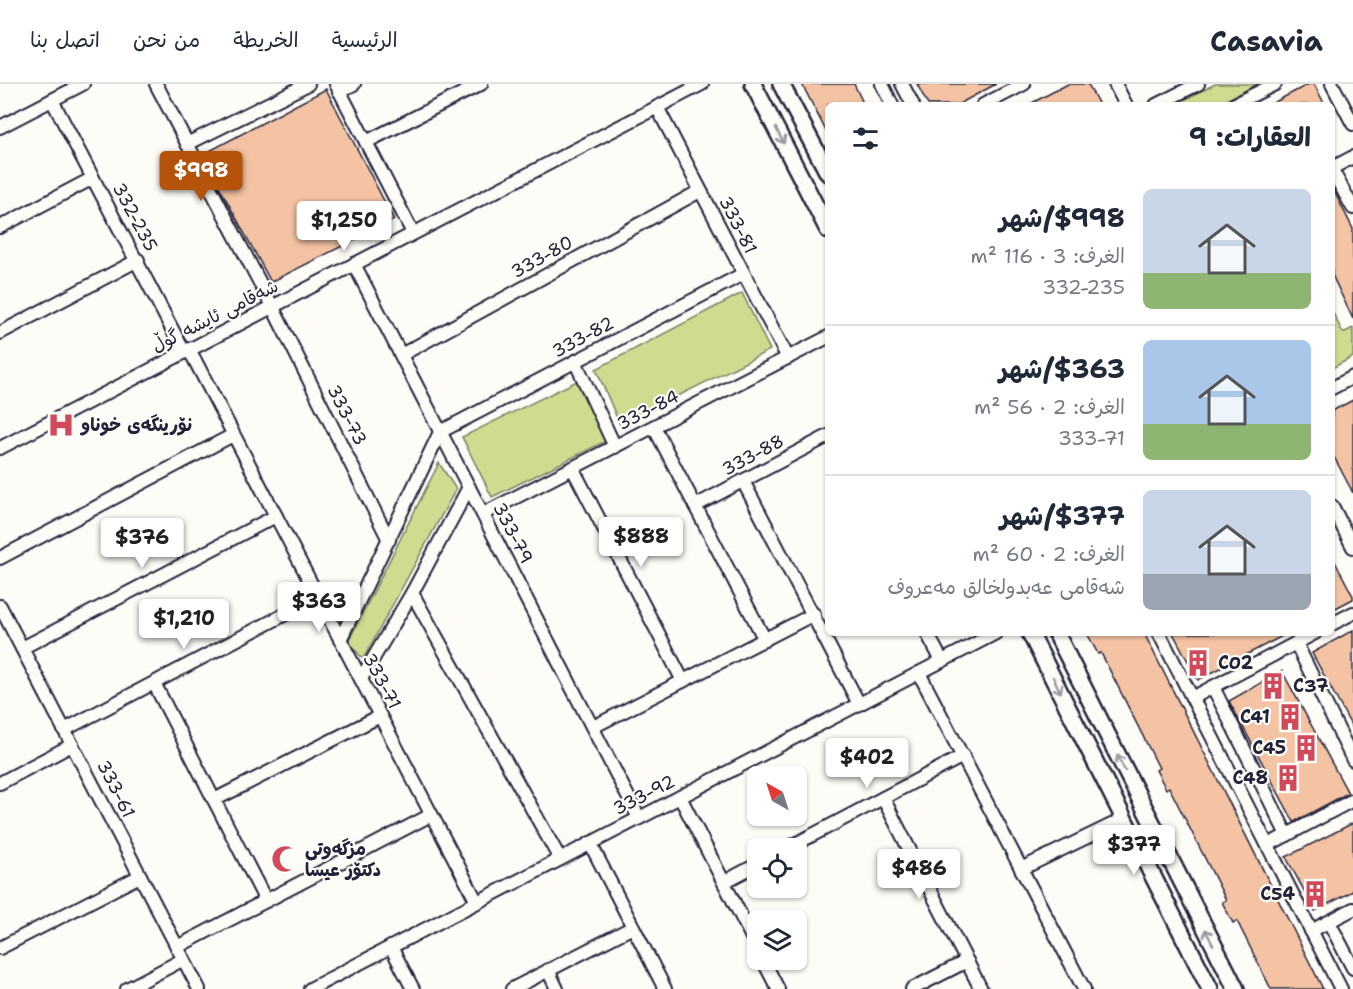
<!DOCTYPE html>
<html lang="ar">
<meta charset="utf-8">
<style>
:root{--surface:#fff;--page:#f6f6f7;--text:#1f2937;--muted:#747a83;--line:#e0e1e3;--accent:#b45309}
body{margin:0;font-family:"Shantell Sans","Playpen Sans Arabic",sans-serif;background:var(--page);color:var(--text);direction:rtl;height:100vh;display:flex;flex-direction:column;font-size:22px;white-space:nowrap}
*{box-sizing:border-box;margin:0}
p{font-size:20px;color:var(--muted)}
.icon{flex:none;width:33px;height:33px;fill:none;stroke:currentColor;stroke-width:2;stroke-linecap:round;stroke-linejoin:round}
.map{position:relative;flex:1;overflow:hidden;direction:ltr}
.sheet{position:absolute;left:825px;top:18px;width:510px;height:534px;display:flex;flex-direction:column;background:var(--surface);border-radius:9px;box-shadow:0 2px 4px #0004;direction:rtl}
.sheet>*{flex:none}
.needle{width:39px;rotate:321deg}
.buttons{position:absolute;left:747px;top:682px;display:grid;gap:12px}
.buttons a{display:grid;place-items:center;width:60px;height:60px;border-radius:9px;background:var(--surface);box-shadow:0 2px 4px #0004;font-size:30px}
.price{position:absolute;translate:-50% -51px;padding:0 14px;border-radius:6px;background:#fff;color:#222;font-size:20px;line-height:39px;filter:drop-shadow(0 2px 3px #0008)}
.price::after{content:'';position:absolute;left:50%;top:36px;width:18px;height:14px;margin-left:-9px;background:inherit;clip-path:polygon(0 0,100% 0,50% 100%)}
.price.current{background:var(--accent);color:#fff}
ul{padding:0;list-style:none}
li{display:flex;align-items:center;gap:18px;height:150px;padding:0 24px}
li+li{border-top:2px solid var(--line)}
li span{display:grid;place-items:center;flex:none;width:168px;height:120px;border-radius:9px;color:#555}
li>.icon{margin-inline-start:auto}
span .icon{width:72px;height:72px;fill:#fffc;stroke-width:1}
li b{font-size:26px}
h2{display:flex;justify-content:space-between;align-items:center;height:72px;padding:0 24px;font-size:26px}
header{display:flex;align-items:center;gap:36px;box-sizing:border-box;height:84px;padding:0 30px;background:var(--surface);border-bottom:2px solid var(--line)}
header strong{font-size:28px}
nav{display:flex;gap:33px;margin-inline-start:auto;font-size:21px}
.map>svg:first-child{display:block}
.green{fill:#cedc8f;stroke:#787f65;stroke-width:1.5}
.building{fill:#f4c3a3;stroke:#22223b;stroke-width:1.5}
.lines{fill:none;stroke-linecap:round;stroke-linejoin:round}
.minor-casing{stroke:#22223b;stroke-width:16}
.major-casing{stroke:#22223b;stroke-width:20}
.minor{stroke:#fdfcf7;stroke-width:12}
.major{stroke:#fdfcf7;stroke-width:15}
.oneway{stroke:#9a9aa2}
.labels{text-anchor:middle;stroke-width:4.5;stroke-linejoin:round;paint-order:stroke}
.street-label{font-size:18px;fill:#22223b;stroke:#fdfcf7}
.poi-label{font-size:18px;font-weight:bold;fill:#22223b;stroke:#fdfcf7;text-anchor:start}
</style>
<header>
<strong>Casavia</strong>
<nav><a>الرئيسية</a><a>الخريطة</a><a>من نحن</a><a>اتصل بنا</a></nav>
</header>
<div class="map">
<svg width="1353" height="905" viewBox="0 0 1353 905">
<rect width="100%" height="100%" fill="#fdfcf7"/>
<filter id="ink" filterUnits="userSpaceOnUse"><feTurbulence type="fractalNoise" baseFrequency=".0167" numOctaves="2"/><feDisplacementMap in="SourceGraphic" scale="12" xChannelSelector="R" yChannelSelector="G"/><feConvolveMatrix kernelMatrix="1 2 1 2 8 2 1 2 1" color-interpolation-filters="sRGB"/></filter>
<g filter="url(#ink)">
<g class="green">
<path d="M1215,0H1258L1217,21H1174Z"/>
<path d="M742,209L770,266L620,341L596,285Z"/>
<path d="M1332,227L1343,249L1353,244V273L1332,284Z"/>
<path d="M577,297L606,357L492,413L462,353Z"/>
<path d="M439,379L456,405L363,575L348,558Z"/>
</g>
<g class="building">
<path d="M802,0H854L864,21H828V51Z"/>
<path d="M917,0H996L957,21H928Z"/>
<path d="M1068,0H1088L1099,21H1028Z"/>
<path d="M1309,0H1314L1325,21H1269Z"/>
<path d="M326,5L394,136L271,198L202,71Z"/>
<path d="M1332,103L1353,145V235L1332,191Z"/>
<path d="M1353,316V409L1332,369V327Z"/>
<path d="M1332,472L1353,512V515L1332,526Z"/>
<path d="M1353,546V645L1312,569Z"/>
<path d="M1087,549H1144L1323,905H1271L1237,837L1233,839L1222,818L1226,816L1169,703L1166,705L1156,686L1159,684L1101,569L1098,570Z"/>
<path d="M1173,549H1288L1198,596Z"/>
<path d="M1282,587L1348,709L1294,738L1229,617Z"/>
<path d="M1353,739V807L1315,827L1286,773Z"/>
</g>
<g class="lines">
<defs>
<g id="minor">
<path d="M156,0L272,222L389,456"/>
<path d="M336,0L413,149"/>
<path d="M882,0L892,21"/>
<path d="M902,0L913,21"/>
<path d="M1115,0L1126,21"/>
<path d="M1332,0L1353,40"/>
<path d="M339,7L354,0"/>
<path d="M52,16L184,268"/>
<path d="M983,21L1024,0"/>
<path d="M1156,21L1198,0"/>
<path d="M1233,21L1275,0"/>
<path d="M657,23L788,274"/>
<path d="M0,43L83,0"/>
<path d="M366,58L481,0"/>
<path d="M187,60L308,0"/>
<path d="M1332,84L1353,73"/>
<path d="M1332,86L1353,124"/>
<path d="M0,143L93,94"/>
<path d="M354,180L639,734"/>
<path d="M0,249L138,176"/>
<path d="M189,265L477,818"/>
<path d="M401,271L700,107"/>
<path d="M575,277L615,363"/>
<path d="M1332,304L1353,293"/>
<path d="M654,343L765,556"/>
<path d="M0,364L702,0"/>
<path d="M573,385L683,597"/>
<path d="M743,397L859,620"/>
<path d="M695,422L828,352"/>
<path d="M1332,422L1353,463"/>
<path d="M483,430L828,253"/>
<path d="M0,474L233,351"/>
<path d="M412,509L560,775"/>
<path d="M0,522L199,905"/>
<path d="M1332,540L1353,529"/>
<path d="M927,549L942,577"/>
<path d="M1159,549L1341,905"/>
<path d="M340,556L440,348L743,190"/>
<path d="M1296,559L1353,676"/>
<path d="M22,564L276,432"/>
<path d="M919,589L1084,905"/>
<path d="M361,595L412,509L469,403"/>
<path d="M154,599L266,817"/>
<path d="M1213,603L1287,751"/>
<path d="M1192,614L1315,549"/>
<path d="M593,643L814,530"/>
<path d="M64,646L318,513"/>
<path d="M0,699L72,661"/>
<path d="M680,713L758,865"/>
<path d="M883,714L981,905"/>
<path d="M214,716L380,632"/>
<path d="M590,759L665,905"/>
<path d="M1268,761L1353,716"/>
<path d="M786,765L963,672"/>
<path d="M1021,785L1124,735"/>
<path d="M724,798L758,780"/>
<path d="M1329,838L1353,884"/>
<path d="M1311,847L1353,825"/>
<path d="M177,863L431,731"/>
<path d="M391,863L413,905"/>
<path d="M0,864L140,792"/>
<path d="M763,876L778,905"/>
<path d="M548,886L557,905"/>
<path d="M127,905L184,875"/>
<path d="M310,905L996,549"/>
<path d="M512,905L633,843"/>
<path d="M912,905L967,877"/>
</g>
<g id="major">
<path d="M753,0L828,146"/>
<path d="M781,0L828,89"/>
<path d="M1030,549L1210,905"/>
<path d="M1056,549L1236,905"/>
</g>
</defs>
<use href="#minor" class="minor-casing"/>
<use href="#major" class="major-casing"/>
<use href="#minor" class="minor"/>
<use href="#major" class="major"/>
</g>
<defs><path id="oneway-shaft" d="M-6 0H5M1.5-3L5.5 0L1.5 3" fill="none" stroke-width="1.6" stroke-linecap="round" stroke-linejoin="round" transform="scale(1.5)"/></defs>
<g class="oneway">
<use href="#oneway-shaft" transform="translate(780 52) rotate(63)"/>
<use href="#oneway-shaft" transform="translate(1057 601) rotate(63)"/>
<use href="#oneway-shaft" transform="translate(1121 679) rotate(-117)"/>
<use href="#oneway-shaft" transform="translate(1209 853) rotate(-117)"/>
</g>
</g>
<defs>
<symbol id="hospital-bare" viewBox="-9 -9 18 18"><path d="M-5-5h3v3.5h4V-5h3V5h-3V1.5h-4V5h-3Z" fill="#d1495b" stroke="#fdfcf7" stroke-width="2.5" paint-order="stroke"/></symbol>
<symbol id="building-bare" viewBox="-9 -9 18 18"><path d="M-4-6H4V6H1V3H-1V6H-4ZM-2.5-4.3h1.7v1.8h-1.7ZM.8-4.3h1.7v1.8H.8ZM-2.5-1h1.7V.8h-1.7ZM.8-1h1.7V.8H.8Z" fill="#d1495b" stroke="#fdfcf7" stroke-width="2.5" paint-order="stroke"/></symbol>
<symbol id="mosque-bare" viewBox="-9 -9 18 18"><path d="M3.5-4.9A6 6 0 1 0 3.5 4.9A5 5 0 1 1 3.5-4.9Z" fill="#d1495b" stroke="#fdfcf7" stroke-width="2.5" paint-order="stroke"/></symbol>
</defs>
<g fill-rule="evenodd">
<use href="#hospital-bare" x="42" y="322" width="38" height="38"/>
<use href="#building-bare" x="1179" y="560" width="38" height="38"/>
<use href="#building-bare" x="1254" y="583" width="38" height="38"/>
<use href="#building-bare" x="1271" y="614" width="38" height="38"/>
<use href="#building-bare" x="1287" y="645" width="38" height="38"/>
<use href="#building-bare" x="1269" y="675" width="38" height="38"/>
<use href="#mosque-bare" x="266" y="756" width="38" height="38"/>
<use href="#building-bare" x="1296" y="791" width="38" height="38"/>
</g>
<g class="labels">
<g class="street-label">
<text transform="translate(135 133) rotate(62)" y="6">332-235</text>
<text transform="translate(738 141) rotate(63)" y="6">333-81</text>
<text transform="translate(542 173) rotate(-29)" y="6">333-80</text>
<text transform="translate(215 232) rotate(-27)" y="6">شەقامی ئایشە گوڵ</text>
<text transform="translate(583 253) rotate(-28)" y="6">333-82</text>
<text transform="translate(648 326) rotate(-27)" y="6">333-84</text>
<text transform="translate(347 331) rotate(63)" y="6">333-73</text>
<text transform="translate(753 371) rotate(-28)" y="6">333-88</text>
<text transform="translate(513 449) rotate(63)" y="6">333-79</text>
<text transform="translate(382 597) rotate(62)" y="6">333-71</text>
<text transform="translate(116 705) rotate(63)" y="6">333-61</text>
<text transform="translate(644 711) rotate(-27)" y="6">333-92</text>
</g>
<g class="poi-label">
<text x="81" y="347">نۆرینگەی خوناو</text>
<text x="1218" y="585">C02</text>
<text x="1293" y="608">C37</text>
<text x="1270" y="639" text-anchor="end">C41</text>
<text x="1286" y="670" text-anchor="end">C45</text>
<text x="1268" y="700" text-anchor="end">C48</text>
<text x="305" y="771">مزگەوتی<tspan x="305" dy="21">دکتۆر عیسا</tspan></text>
<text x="1295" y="816" text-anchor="end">C54</text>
</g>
</g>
</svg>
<div class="buttons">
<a><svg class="needle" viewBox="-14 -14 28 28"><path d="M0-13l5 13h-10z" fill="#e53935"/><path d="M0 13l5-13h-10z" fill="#747a83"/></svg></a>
<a><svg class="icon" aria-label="locate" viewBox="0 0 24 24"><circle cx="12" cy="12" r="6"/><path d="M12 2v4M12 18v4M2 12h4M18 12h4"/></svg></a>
<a><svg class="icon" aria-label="layers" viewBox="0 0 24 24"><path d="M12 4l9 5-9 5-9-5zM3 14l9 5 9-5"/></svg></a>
</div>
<b class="price current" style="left:201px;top:118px">$998</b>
<b class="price" style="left:344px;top:168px">$1,250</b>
<b class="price" style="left:641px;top:484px">$888</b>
<b class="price" style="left:142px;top:485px">$376</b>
<b class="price" style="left:319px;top:549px">$363</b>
<b class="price" style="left:184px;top:566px">$1,210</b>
<b class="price" style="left:867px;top:705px">$402</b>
<b class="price" style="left:1134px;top:792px">$377</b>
<b class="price" style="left:919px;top:816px">$486</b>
<section class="sheet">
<h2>العقارات: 9<svg class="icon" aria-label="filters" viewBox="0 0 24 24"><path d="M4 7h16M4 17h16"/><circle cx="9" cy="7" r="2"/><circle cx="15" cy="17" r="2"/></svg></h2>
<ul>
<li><span style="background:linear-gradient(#c9d6e8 70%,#8fb573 0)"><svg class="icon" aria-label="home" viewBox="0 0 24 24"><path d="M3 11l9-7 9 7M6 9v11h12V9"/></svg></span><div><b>$998/شهر</b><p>الغرف: 3 · 116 m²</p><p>332-235</p></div></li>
<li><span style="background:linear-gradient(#a9c7e8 70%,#8fb573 0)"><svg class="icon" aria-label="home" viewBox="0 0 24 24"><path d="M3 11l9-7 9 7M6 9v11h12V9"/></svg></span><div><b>$363/شهر</b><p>الغرف: 2 · 56 m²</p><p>333-71</p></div></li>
<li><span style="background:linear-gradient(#c9d6e8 70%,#9aa5b1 0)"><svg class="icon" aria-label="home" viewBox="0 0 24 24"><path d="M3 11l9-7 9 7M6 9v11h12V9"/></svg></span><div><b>$377/شهر</b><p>الغرف: 2 · 60 m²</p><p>شەقامی عەبدولخالق مەعروف</p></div></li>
</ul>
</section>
</div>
